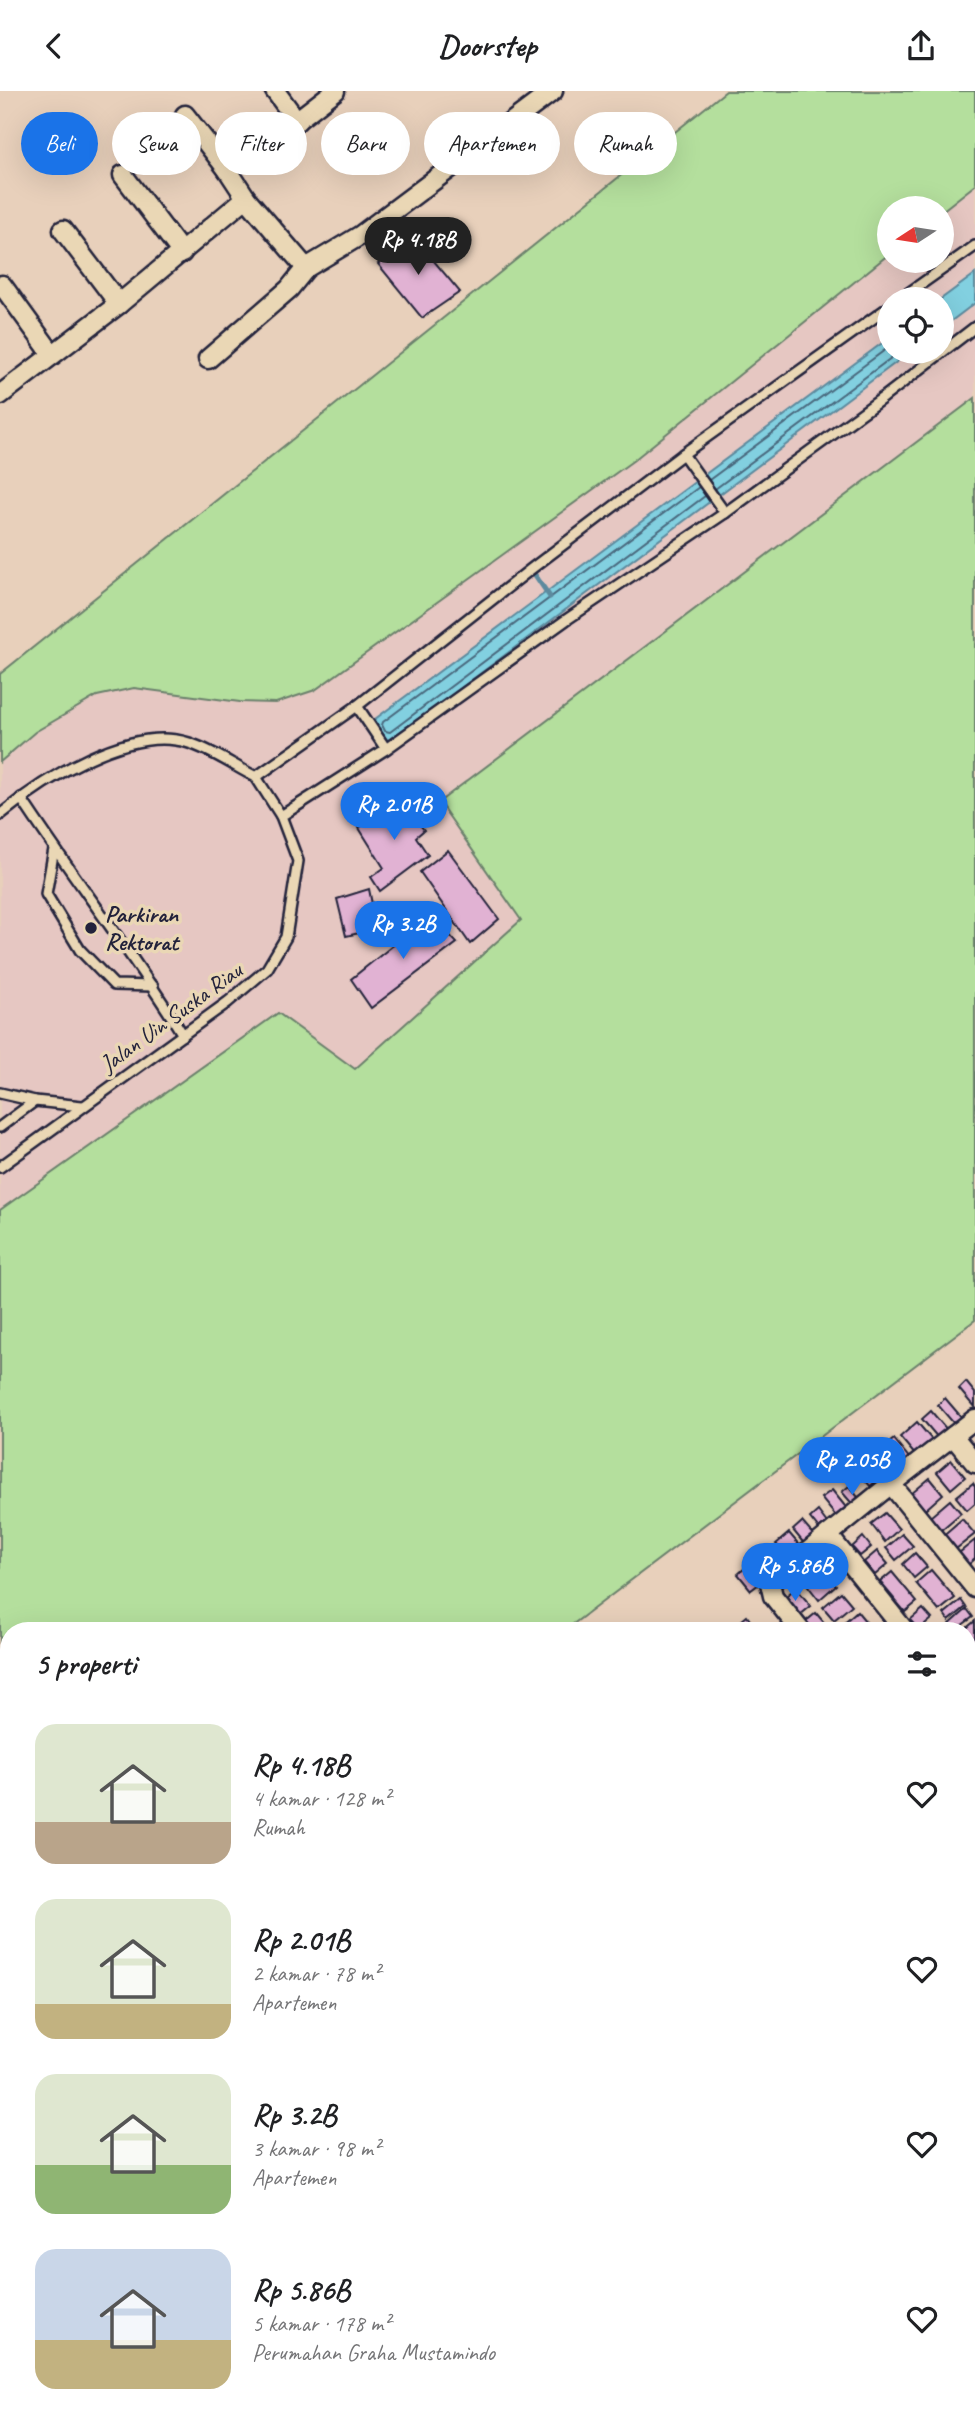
<!DOCTYPE html>
<html lang="id">
<meta charset="utf-8">
<style>
:root{--surface:#fff;--page:#f2f2f2;--text:#202124;--muted:#757577;--accent:#1a73e8}
body{margin:0;font-family:Caveat,sans-serif;background:var(--page);color:var(--text);height:100vh;display:flex;flex-direction:column;font-size:26px;white-space:nowrap}
*{box-sizing:border-box;margin:0}
p{font-size:23px;color:var(--muted)}
.icon{flex:none;width:38px;height:38px;fill:none;stroke:currentColor;stroke-width:2;stroke-linecap:round;stroke-linejoin:round}
.map{position:relative;flex:1;overflow:hidden}
.panel{position:absolute;left:0px;top:1531px;width:976px;height:800px;display:flex;flex-direction:column;background:var(--surface);border-radius:28px 28px 0 0;box-shadow:0 7px 28px #0002}
.panel>*{flex:none}
.top-card{position:absolute;left:21px;top:21px;width:934px;height:63px;display:flex;gap:14px}
.needle{width:46px;rotate:258deg}
.buttons{position:absolute;left:877px;top:105px;display:grid;gap:14px}
.buttons a{display:grid;place-items:center;width:77px;height:77px;border-radius:50%;background:var(--surface);box-shadow:0 7px 28px #0002;font-size:35px}
.price{position:absolute;translate:-50% -60px;padding:0 16px;border-radius:24px;background:var(--accent);color:#fff;font-size:23px;line-height:46px;filter:drop-shadow(0 2px 4px #0008)}
.price::after{content:'';position:absolute;left:50%;top:42px;width:21px;height:16px;margin-left:-10px;background:inherit;clip-path:polygon(0 0,100% 0,50% 100%)}
.price.active{background:#222;color:#fff}
ul{padding:0;list-style:none}
li{display:flex;align-items:center;gap:21px;height:175px;padding:0 35px}
li span{display:grid;place-items:center;flex:none;width:196px;height:140px;border-radius:21px;color:#555}
li>.icon{margin-inline-start:auto}
span .icon{width:84px;height:84px;fill:#fffc;stroke-width:1}
li b{font-size:30px}
h2{display:flex;justify-content:space-between;align-items:center;height:84px;padding:0 35px;font-size:30px}
.tag{padding:0 24px;border-radius:32px;background:var(--surface);box-shadow:0 7px 28px #0002;font-size:24px;line-height:63px}
.tag.active{background:var(--accent);color:#fff}
header{display:flex;justify-content:space-between;align-items:center;height:91px;padding:0 35px;background:var(--surface);font-size:32px;font-weight:700}
.map>svg:first-child{display:block}
.built{fill:#e6c7c2;fill-rule:evenodd}
.green{fill:#b4df9d;stroke:#6b806c;stroke-width:2}
.water{fill:#82d0e0;stroke:#5c8a9e;stroke-width:2}
.lines{fill:none;stroke-linecap:round;stroke-linejoin:round}
.shore{stroke:#48687d;stroke-width:2}
.stream{stroke:#5c8a9e;stroke-width:5}
.building{fill:#e1b2d3;stroke:#22223b;stroke-width:2}
.service-casing{stroke:#22223b;stroke-width:14}
.minor-casing{stroke:#22223b;stroke-width:23}
.service{stroke:#ead7b5;stroke-width:9}
.minor{stroke:#ead7b5;stroke-width:18}
.poi-dot{fill:#22223b;stroke:#ead7b5;stroke-width:2.5}
.labels{text-anchor:middle;stroke-width:7;stroke-linejoin:round;paint-order:stroke}
.poi-label{font-size:24px;font-weight:bold;fill:#22223b;stroke:#ead7b5;text-anchor:start}
.street-label{font-size:24px;fill:#22223b;stroke:#ead7b5}
</style>
<header><svg class="icon" aria-label="back" viewBox="0 0 24 24"><path d="M15 5l-7 7 7 7"/></svg>Doorstep<svg class="icon" aria-label="share" viewBox="0 0 24 24"><path d="M12 15V3M7 8l5-5 5 5M5 13v7h14v-7"/></svg></header>
<div class="map">
<svg width="975" height="2330" viewBox="0 0 975 2330">
<rect width="100%" height="100%" fill="#e8d0bb"/>
<filter id="ink" filterUnits="userSpaceOnUse"><feTurbulence type="fractalNoise" baseFrequency=".0143" numOctaves="2"/><feDisplacementMap in="SourceGraphic" scale="14" xChannelSelector="R" yChannelSelector="G"/><feConvolveMatrix kernelMatrix="1 2 1 2 8 2 1 2 1" color-interpolation-filters="sRGB"/></filter>
<g filter="url(#ink)">
<path class="built" d="M726,0H975V1099L9,1540V2076L0,2087V583ZM889,117H942V170H889ZM889,208H942V261H889Z"/>
<g class="green">
<path d="M726,0H975V94L942,120V117H889V163L634,369L315,599L276,612L240,611L134,597L97,605L35,641L0,671V583Z"/>
<path d="M975,307V1229L564,1540H9V1647L0,1628V1119L278,922L355,978L521,829L439,711Z"/>
<path d="M9,1734V1782L0,1766V1741Z"/>
</g>
<g class="water">
<path d="M975,183V212L942,237L941,208Z"/>
<path d="M889,247V261H910L386,653L371,631Z"/>
</g>
<g class="lines">
<g class="shore">
<path d="M709,389L889,256"/>
<path d="M699,396L383,631L382,634L385,640L390,641L705,405"/>
<path d="M715,398L899,261"/>
</g>
<path class="stream" d="M531,478L550,506"/>
</g>
<g class="building">
<path d="M413,145L460,201L422,227L378,173Z"/>
<path d="M400,708L424,739L416,746L428,764L380,800L371,786L384,777L359,737Z"/>
<path d="M448,759L499,828L470,853L420,781Z"/>
<path d="M369,798L377,838L346,845L337,808Z"/>
<path d="M431,824L457,852L371,917L351,888Z"/>
<path d="M966,1291L975,1302V1317L959,1298Z"/>
<path d="M945,1307L963,1328L956,1335L938,1314Z"/>
<path d="M931,1320L948,1340L939,1348L922,1328Z"/>
<path d="M917,1331L933,1350L916,1365L900,1346Z"/>
<path d="M894,1348L910,1368L904,1373L888,1353Z"/>
<path d="M881,1355L897,1374L890,1380L874,1360Z"/>
<path d="M869,1365L885,1384L870,1395L855,1377Z"/>
<path d="M951,1369L965,1386L951,1398L937,1381Z"/>
<path d="M930,1387L943,1403L925,1419L911,1403Z"/>
<path d="M973,1392L975,1395V1412L967,1419L956,1406Z"/>
<path d="M849,1395L862,1411L855,1416L842,1401Z"/>
<path d="M832,1399L849,1420L839,1429L821,1407Z"/>
<path d="M950,1409L961,1422L941,1439L930,1426Z"/>
<path d="M818,1420L830,1436L822,1442L810,1427Z"/>
<path d="M885,1422L899,1438L885,1451L871,1433Z"/>
<path d="M962,1428L975,1443L952,1461L940,1447Z"/>
<path d="M802,1431L816,1447L806,1455L793,1439Z"/>
<path d="M789,1442L801,1456L788,1467L776,1453Z"/>
<path d="M902,1443L913,1455L896,1469L886,1457Z"/>
<path d="M863,1446L871,1456L860,1465L852,1456Z"/>
<path d="M975,1449V1468L968,1474L959,1462Z"/>
<path d="M768,1456L785,1476L770,1488L754,1468Z"/>
<path d="M877,1460L888,1473L875,1484L864,1471Z"/>
<path d="M915,1462L927,1476L914,1487L903,1473Z"/>
<path d="M753,1470L767,1487L751,1499L738,1483Z"/>
<path d="M822,1477L836,1494L819,1509L805,1491Z"/>
<path d="M931,1479L955,1507L939,1520L916,1492Z"/>
<path d="M892,1481L917,1511L905,1521L880,1491Z"/>
<path d="M796,1497L811,1515L795,1528L780,1510Z"/>
<path d="M841,1501L852,1514L834,1529L823,1516Z"/>
<path d="M961,1509L966,1516L949,1530L944,1523Z"/>
<path d="M923,1518L932,1528L919,1539L910,1529Z"/>
<path d="M967,1518L973,1526L954,1540L949,1534Z"/>
<path d="M857,1520L866,1531L856,1540H842L839,1536Z"/>
<path d="M816,1522L827,1535L820,1540H802L799,1536Z"/>
<path d="M747,1525L754,1535L749,1540H729Z"/>
<path d="M975,1530V1566L974,1567L968,1559V1540H963Z"/>
<path d="M975,1717V1735L971,1739L968,1735V1723Z"/>
<path d="M968,1753L975,1762L968,1768Z"/>
<path d="M975,1774V1792L969,1797L968,1780Z"/>
<path d="M0,1830L9,1851V1954L3,1944L0,1946Z"/>
</g>
<g class="lines">
<defs>
<g id="service">
<path d="M900,208L975,155"/>
<path d="M683,363L725,422"/>
<path d="M357,615L386,658"/>
<path d="M256,686L281,725"/>
<path d="M21,707C73,787 133,862 183,944"/>
<path d="M0,724C44,688 130,633 189,652C212,659 234,675 256,686L357,615L531,478L683,363L889,216"/>
<path d="M54,758L46,803L80,859L114,894L153,895"/>
<path d="M0,1002L35,1010L82,1015"/>
<path d="M0,1036L35,1010"/>
<path d="M0,1076L228,911L267,878L286,846L298,770L281,725L386,658L566,529L725,422L884,306L975,236"/>
</g>
<g id="minor">
<path d="M275,0L297,30"/>
<path d="M185,24L227,78L246,107L306,177"/>
<path d="M227,78L251,65L335,0"/>
<path d="M123,84L182,162"/>
<path d="M63,139L119,213"/>
<path d="M2,194L52,263"/>
<path d="M208,268L289,198L306,177L361,144L553,0"/>
<path d="M0,304L119,213L246,107"/>
<path d="M975,1328L953,1345L975,1372"/>
<path d="M953,1345L891,1393L975,1497"/>
<path d="M891,1393L828,1444L905,1540"/>
<path d="M801,1540L773,1505L770,1492L828,1444"/>
<path d="M968,1579L975,1573"/>
<path d="M968,1667L975,1677"/>
<path d="M968,1815L975,1823"/>
<path d="M0,2110L9,2099"/>
<path d="M0,2169L9,2176"/>
<path d="M191,2322L199,2330"/>
<path d="M299,2322L305,2330"/>
<path d="M409,2322L415,2330"/>
<path d="M509,2322L515,2330"/>
<path d="M625,2322L630,2330"/>
<path d="M149,2330L155,2322"/>
<path d="M262,2330L268,2322"/>
<path d="M545,2330L551,2322"/>
<path d="M707,2330L717,2322"/>
</g>
</defs>
<use href="#service" class="service-casing"/>
<use href="#minor" class="minor-casing"/>
<use href="#service" class="service"/>
<use href="#minor" class="minor"/>
</g>
</g>
<circle class="poi-dot" cx="91" cy="837" r="7"/>
<g class="labels">
<g class="poi-label">
<text x="105" y="831">Parkiran<tspan x="105" dy="28">Rektorat</tspan></text>
</g>
<g class="street-label">
<text transform="translate(171 926) rotate(-36)" y="8">Jalan Uin Suska Riau</text>
</g>
</g>
</svg>
<div class="buttons">
<a><svg class="needle" viewBox="-14 -14 28 28"><path d="M0-13l5 13h-10z" fill="#e53935"/><path d="M0 13l5-13h-10z" fill="#757577"/></svg></a>
<a><svg class="icon" aria-label="locate" viewBox="0 0 24 24"><circle cx="12" cy="12" r="6"/><path d="M12 2v4M12 18v4M2 12h4M18 12h4"/></svg></a>
</div>
<b class="price active" style="left:418px;top:186px">Rp 4.18B</b>
<b class="price" style="left:394px;top:751px">Rp 2.01B</b>
<b class="price" style="left:403px;top:870px">Rp 3.2B</b>
<b class="price" style="left:852px;top:1406px">Rp 2.05B</b>
<b class="price" style="left:795px;top:1512px">Rp 5.86B</b>
<div class="top-card">
<a class="tag active">Beli</a>
<a class="tag">Sewa</a>
<a class="tag">Filter</a>
<a class="tag">Baru</a>
<a class="tag">Apartemen</a>
<a class="tag">Rumah</a>
</div>
<section class="panel">
<h2>5 properti<svg class="icon" aria-label="filters" viewBox="0 0 24 24"><path d="M4 7h16M4 17h16"/><circle cx="9" cy="7" r="2"/><circle cx="15" cy="17" r="2"/></svg></h2>
<ul>
<li><span style="background:linear-gradient(#dfe7d0 70%,#b9a48a 0)"><svg class="icon" aria-label="home" viewBox="0 0 24 24"><path d="M3 11l9-7 9 7M6 9v11h12V9"/></svg></span><div><b>Rp 4.18B</b><p>4 kamar · 128 m²</p><p>Rumah</p></div><svg class="icon" aria-label="heart" viewBox="0 0 24 24"><path d="M12 20l-8-8c-3-5 5-10 8-4 3-6 11-1 8 4z"/></svg></li>
<li><span style="background:linear-gradient(#dfe7d0 75%,#c2b280 0)"><svg class="icon" aria-label="home" viewBox="0 0 24 24"><path d="M3 11l9-7 9 7M6 9v11h12V9"/></svg></span><div><b>Rp 2.01B</b><p>2 kamar · 78 m²</p><p>Apartemen</p></div><svg class="icon" aria-label="heart" viewBox="0 0 24 24"><path d="M12 20l-8-8c-3-5 5-10 8-4 3-6 11-1 8 4z"/></svg></li>
<li><span style="background:linear-gradient(#dfe7d0 65%,#8fb573 0)"><svg class="icon" aria-label="home" viewBox="0 0 24 24"><path d="M3 11l9-7 9 7M6 9v11h12V9"/></svg></span><div><b>Rp 3.2B</b><p>3 kamar · 98 m²</p><p>Apartemen</p></div><svg class="icon" aria-label="heart" viewBox="0 0 24 24"><path d="M12 20l-8-8c-3-5 5-10 8-4 3-6 11-1 8 4z"/></svg></li>
<li><span style="background:linear-gradient(#c9d6e8 65%,#c2b280 0)"><svg class="icon" aria-label="home" viewBox="0 0 24 24"><path d="M3 11l9-7 9 7M6 9v11h12V9"/></svg></span><div><b>Rp 5.86B</b><p>5 kamar · 178 m²</p><p>Perumahan Graha Mustamindo</p></div><svg class="icon" aria-label="heart" viewBox="0 0 24 24"><path d="M12 20l-8-8c-3-5 5-10 8-4 3-6 11-1 8 4z"/></svg></li>
</ul>
</section>
</div>
